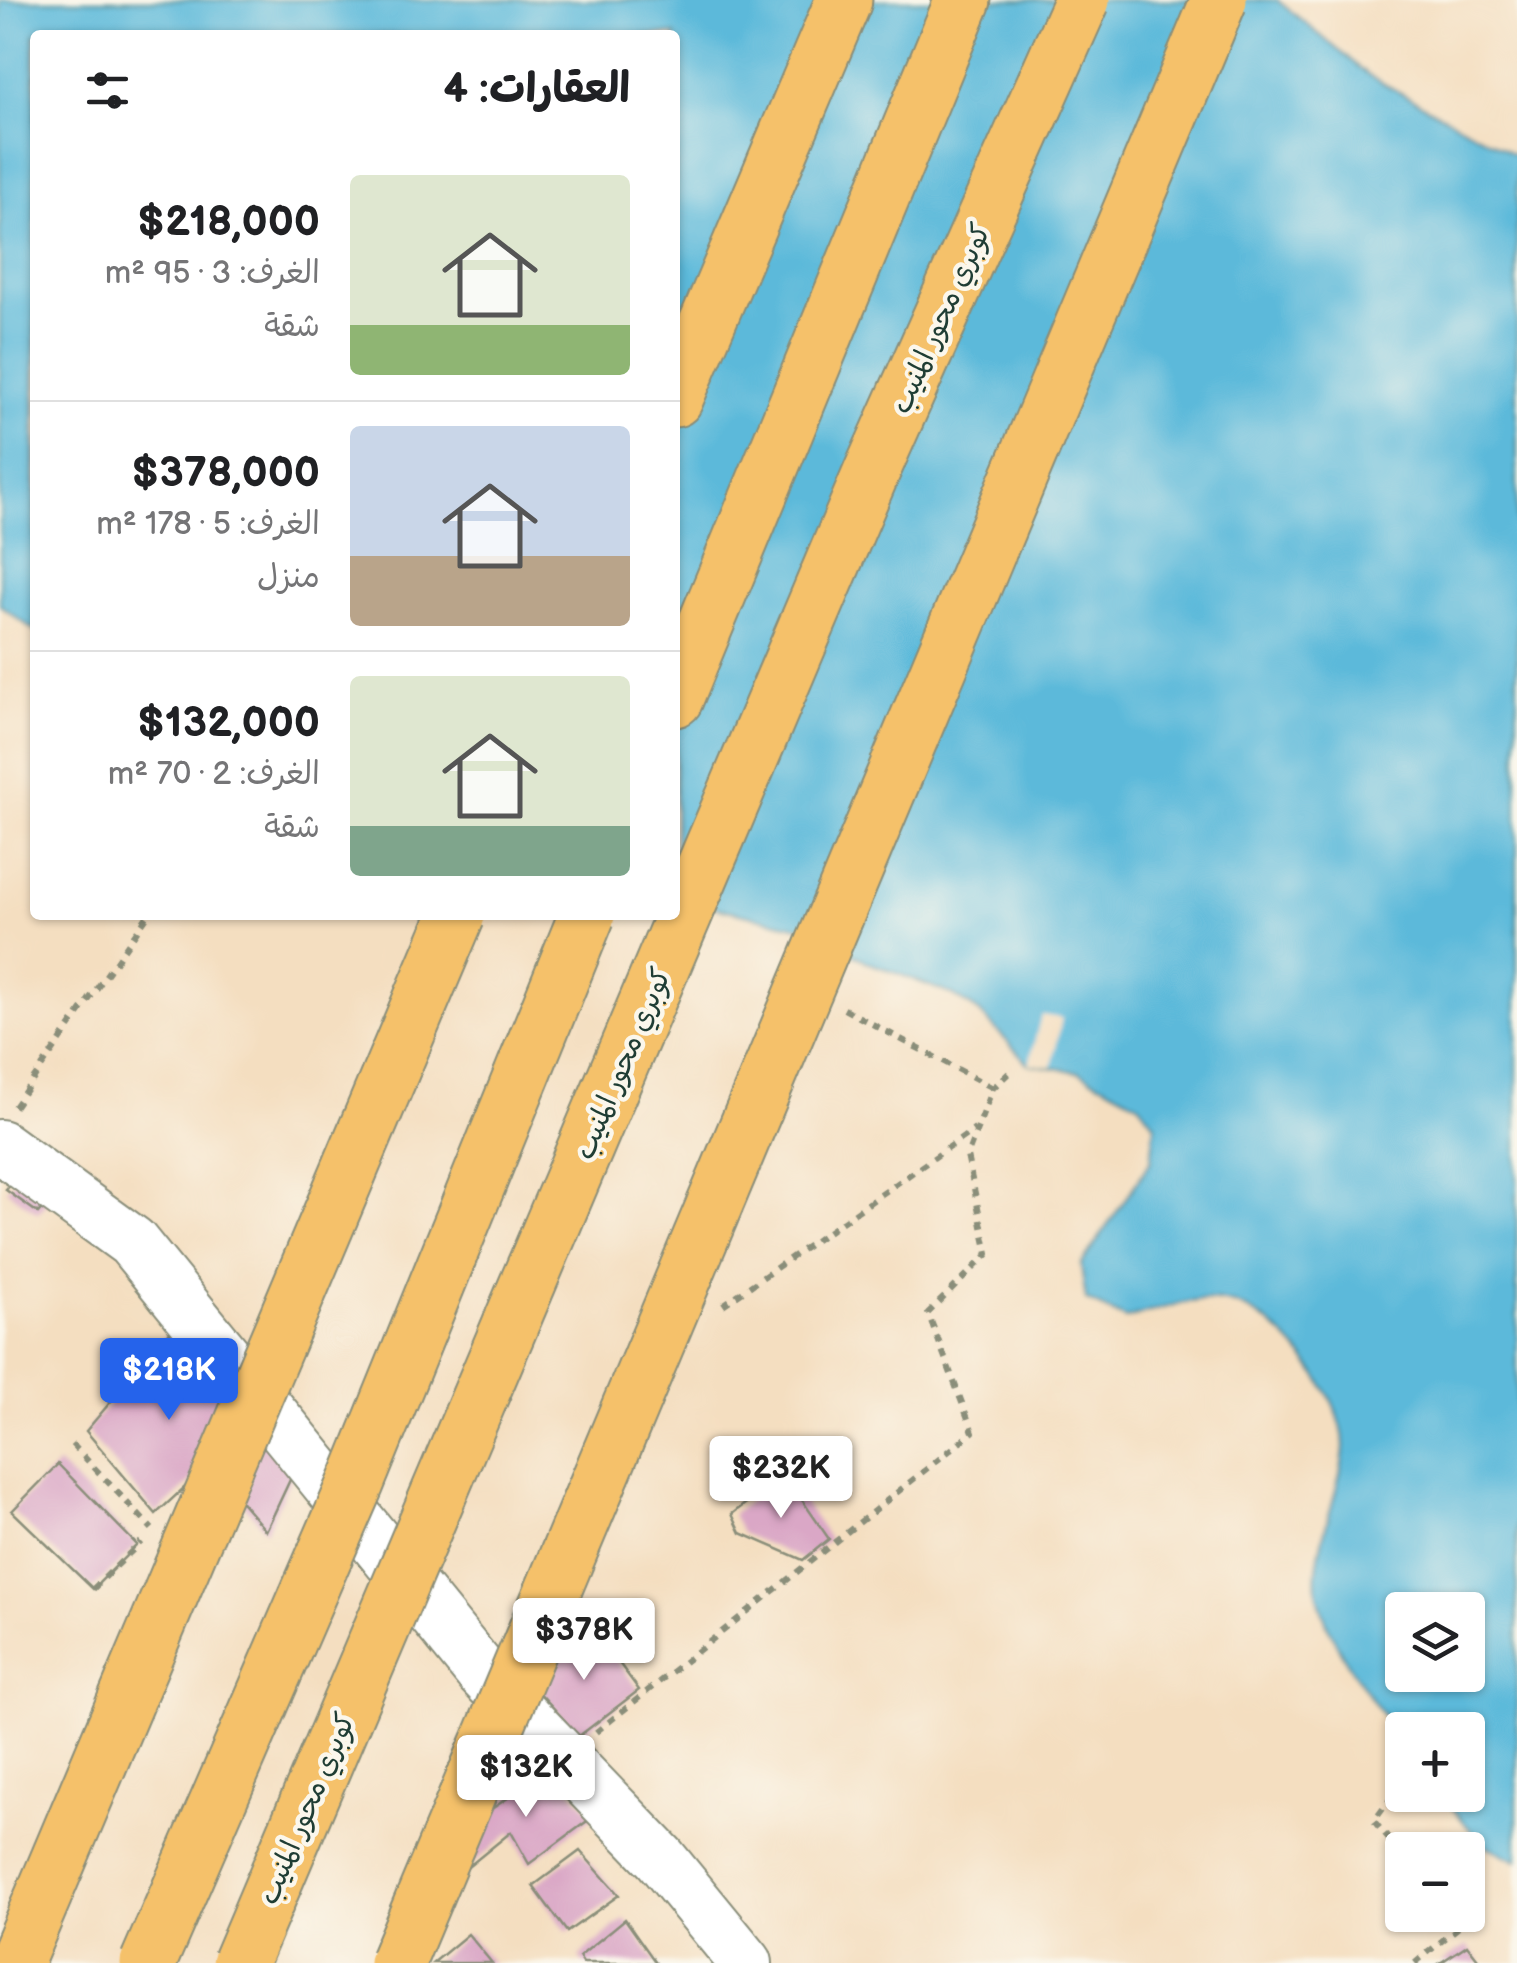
<!DOCTYPE html>
<html lang="ar">
<meta charset="utf-8">
<style>
:root{--surface:#fff;--page:#f6f6f6;--text:#202124;--muted:#757577;--line:#e0e0e0;--accent:#2563eb}
body{margin:0;font-family:"Balsamiq Sans","Playpen Sans Arabic",sans-serif;background:var(--page);color:var(--text);direction:rtl;height:100vh;display:flex;flex-direction:column;font-size:38px;white-space:nowrap}
*{box-sizing:border-box;margin:0}
p{font-size:32px;color:var(--muted)}
.icon{flex:none;width:55px;height:55px;fill:none;stroke:currentColor;stroke-width:2;stroke-linecap:round;stroke-linejoin:round}
.map{position:relative;flex:1;overflow:hidden;direction:ltr}
.panel{position:absolute;left:30px;top:30px;width:650px;height:890px;display:flex;flex-direction:column;background:var(--surface);border-radius:10px;box-shadow:0 2px 8px #0004;direction:rtl}
.panel>*{flex:none}
.buttons{position:absolute;left:1385px;top:1592px;display:grid;gap:20px}
.buttons a{display:grid;place-items:center;width:100px;height:100px;border-radius:10px;background:var(--surface);box-shadow:0 2px 8px #0004;font-size:50px}
.price{position:absolute;translate:-50% -85px;padding:0 22px;border-radius:10px;background:#fff;color:#222;font-size:32px;line-height:65px;filter:drop-shadow(0 2px 5px #0008)}
.price::after{content:'';position:absolute;left:50%;top:60px;width:30px;height:22px;margin-left:-15px;background:inherit;clip-path:polygon(0 0,100% 0,50% 100%)}
.price.active{background:var(--accent);color:#fff}
ul{padding:0;list-style:none}
li{display:flex;align-items:center;gap:30px;height:250px;padding:0 50px}
li+li{border-top:2px solid var(--line)}
li span{display:grid;place-items:center;flex:none;width:280px;height:200px;border-radius:10px;color:#555}
li>.icon{margin-inline-start:auto}
span .icon{width:120px;height:120px;fill:#fffc;stroke-width:1}
li b{font-size:42px}
h2{display:flex;justify-content:space-between;align-items:center;height:120px;padding:0 50px;font-size:42px}
.map>svg:first-child{display:block}
.water{fill:#5cb9da;stroke:#3e7b87;stroke-width:2.5;fill-rule:evenodd}
.pier{fill:#f4dec0}
.building{fill:#daa7c6}
.lines{fill:none;stroke-linecap:round;stroke-linejoin:round}
.minor-casing{stroke:#8a8e7a;stroke-width:56}
.highway-casing{stroke:#8a8e7a;stroke-width:59}
.path{stroke:#8a8e7a;stroke-width:6;stroke-dasharray:8 8;stroke-linecap:butt}
.minor{stroke:#fff;stroke-width:52}
.highway{stroke:#f5c16b;stroke-width:55}
.highway-bridge-casing{stroke:#8a8e7a;stroke-width:59;stroke-linecap:butt}
.highway-bridge{stroke:#f5c16b;stroke-width:55}
.labels{text-anchor:middle;stroke-width:9;stroke-linejoin:round;paint-order:stroke}
.street-label{font-size:28px;fill:#1f3d34;stroke:#fbf7ec}
</style>
<div class="map">
<svg width="1517" height="1963" viewBox="0 0 1517 1963">
<rect width="100%" height="100%" fill="#fbf7ec"/>
<filter id="ink" filterUnits="userSpaceOnUse"><feTurbulence type="fractalNoise" baseFrequency=".01" numOctaves="2"/><feDisplacementMap in="SourceGraphic" scale="20" xChannelSelector="R" yChannelSelector="G"/><feConvolveMatrix kernelMatrix="1 2 1 2 8 2 1 2 1" color-interpolation-filters="sRGB"/></filter>
<filter id="wash" filterUnits="userSpaceOnUse"><feTurbulence type="fractalNoise" baseFrequency=".0048" numOctaves="4" result="noise"/><feDisplacementMap in="SourceGraphic" scale="40" xChannelSelector="R" yChannelSelector="G"/><feGaussianBlur stdDeviation="2.25" result="paint"/><feColorMatrix in="noise" values="0 0 0 0 0 0 0 0 0 0 0 0 0 0 0 0 0 1.4 0 .05"/><feComposite in="paint" operator="in"/></filter>
<g filter="url(#wash)">
<rect width="100%" height="100%" fill="#f4dec0"/>
<path class="water" d="M0,0H1277L1370,76L1517,156V1861L1481,1843L1442,1795H1468V1730H1402V1741C1371,1696 1331,1651 1318,1596C1309,1555 1343,1488 1344,1446C1344,1395 1279,1315 1230,1303C1194,1294 1160,1310 1126,1319L1086,1300L1081,1265L1151,1161L1155,1124L1140,1104L1079,1072L1029,1064L979,1012L951,994L870,963L808,929L675,898V35H35V631L0,605ZM1402,1610H1468V1675H1402Z"/>
<path class="pier" d="M1041,1015L1062,1018L1052,1067L1029,1064Z"/>
<g id="blocks">
<g class="building">
<path d="M21,1173L52,1197L38,1213L6,1190Z"/>
<path d="M174,1327L254,1423L156,1514L86,1431Z"/>
<path d="M256,1434L295,1469L266,1531L215,1471Z"/>
<path d="M58,1464L137,1545L93,1589L12,1511Z"/>
<path d="M784,1474L829,1539L803,1560L741,1533L732,1514Z"/>
<path d="M593,1628L639,1690L579,1736L527,1679Z"/>
<path d="M552,1768L594,1816L529,1864L511,1832L468,1867L449,1838Z"/>
<path d="M580,1851L619,1895L567,1932L533,1886Z"/>
<path d="M625,1919L656,1963H583L579,1957Z"/>
<path d="M468,1934L492,1963H433Z"/>
<path d="M1467,1945L1481,1963H1440Z"/>
</g>
</g>
</g>
<g filter="url(#ink)">
<use href="#blocks" fill-opacity="0" stroke="#8a8e7a" stroke-width="2.5"/>
<g class="lines">
<defs>
<path id="minor" d="M0,1146L132,1242L482,1673L660,1858L746,1963"/>
<g id="highway">
<path d="M675,399L844,0"/>
<path d="M675,699L963,0"/>
</g>
</defs>
<use href="#minor" class="minor-casing"/>
<use href="#highway" class="highway-casing"/>
<g class="path">
<path d="M844,1009L993,1088"/>
<path d="M14,1107L148,915"/>
<path d="M723,1305L975,1129"/>
<path d="M72,1444L152,1529"/>
<path d="M93,1589L141,1542"/>
<path d="M596,1732L973,1432L928,1313L988,1254L967,1156L993,1088L1013,1069"/>
<path d="M1402,1783L1374,1821L1402,1856"/>
<path d="M1415,1963L1460,1926L1451,1915"/>
</g>
<use href="#minor" class="minor"/>
<use href="#highway" class="highway"/>
<defs>
<g id="highway-bridge">
<path d="M15,1963L457,915"/>
<path d="M148,1963L357,1481L587,915"/>
<path d="M240,1963L872,471L1082,0"/>
<path d="M397,1963L1219,0"/>
</g>
</defs>
<use href="#highway-bridge" class="highway-bridge-casing"/>
<use href="#highway-bridge" class="highway-bridge"/>
</g>
</g>
<g class="labels">
<g class="street-label">
<text transform="translate(940 318) rotate(-66)" y="10">كوبري محور المنيب</text>
<text transform="translate(622 1063) rotate(-67)" y="10">كوبري محور المنيب</text>
<text transform="translate(306 1808) rotate(-67)" y="10">كوبري محور المنيب</text>
</g>
</g>
</svg>
<div class="buttons">
<a><svg class="icon" aria-label="layers" viewBox="0 0 24 24"><path d="M12 4l9 5-9 5-9-5zM3 14l9 5 9-5"/></svg></a>
<a>+</a>
<a>−</a>
</div>
<b class="price active" style="left:169px;top:1423px">$218K</b>
<b class="price" style="left:781px;top:1521px">$232K</b>
<b class="price" style="left:584px;top:1683px">$378K</b>
<b class="price" style="left:526px;top:1820px">$132K</b>
<section class="panel">
<h2>العقارات: 4<svg class="icon" aria-label="filters" viewBox="0 0 24 24"><path d="M4 7h16M4 17h16"/><circle cx="9" cy="7" r="2"/><circle cx="15" cy="17" r="2"/></svg></h2>
<ul>
<li><span style="background:linear-gradient(#dfe7d0 75%,#8fb573 0)"><svg class="icon" aria-label="home" viewBox="0 0 24 24"><path d="M3 11l9-7 9 7M6 9v11h12V9"/></svg></span><div><b>$218,000</b><p>الغرف: 3 · 95 m²</p><p>شقة</p></div></li>
<li><span style="background:linear-gradient(#c9d6e8 65%,#b9a48a 0)"><svg class="icon" aria-label="home" viewBox="0 0 24 24"><path d="M3 11l9-7 9 7M6 9v11h12V9"/></svg></span><div><b>$378,000</b><p>الغرف: 5 · 178 m²</p><p>منزل</p></div></li>
<li><span style="background:linear-gradient(#dfe7d0 75%,#7fa58c 0)"><svg class="icon" aria-label="home" viewBox="0 0 24 24"><path d="M3 11l9-7 9 7M6 9v11h12V9"/></svg></span><div><b>$132,000</b><p>الغرف: 2 · 70 m²</p><p>شقة</p></div></li>
</ul>
</section>
</div>
